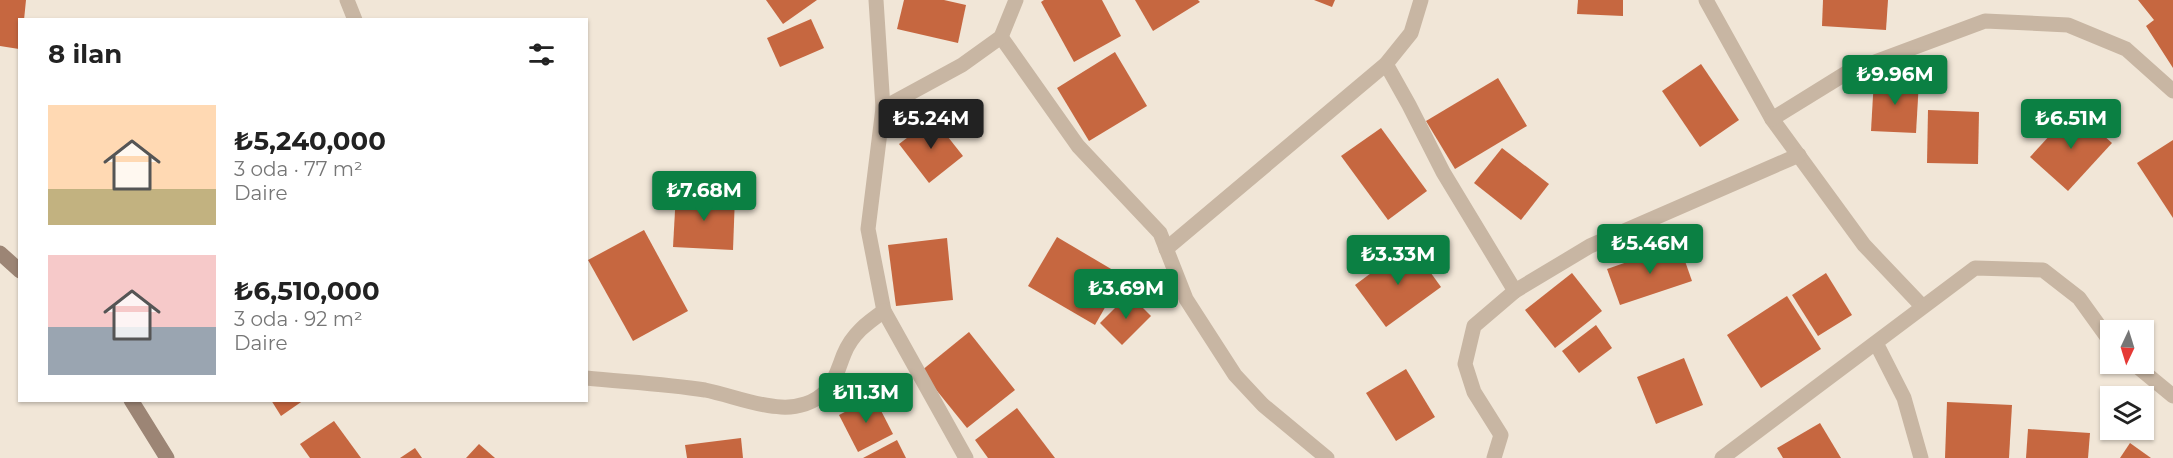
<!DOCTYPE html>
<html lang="tr">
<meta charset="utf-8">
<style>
:root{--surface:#fff;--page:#f2f2f2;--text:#222;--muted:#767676;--accent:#0b8043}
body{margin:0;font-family:Montserrat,sans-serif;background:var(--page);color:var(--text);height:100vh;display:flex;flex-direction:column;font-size:22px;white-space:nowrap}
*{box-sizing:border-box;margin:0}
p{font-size:20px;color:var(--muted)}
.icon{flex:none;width:33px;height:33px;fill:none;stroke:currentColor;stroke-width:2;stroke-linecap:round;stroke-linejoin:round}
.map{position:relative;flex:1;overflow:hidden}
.sheet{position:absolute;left:18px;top:18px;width:570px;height:384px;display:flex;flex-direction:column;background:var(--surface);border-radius:0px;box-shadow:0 2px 4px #0004}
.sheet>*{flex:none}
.needle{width:39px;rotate:184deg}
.buttons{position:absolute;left:2100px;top:320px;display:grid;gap:12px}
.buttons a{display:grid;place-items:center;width:54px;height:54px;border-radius:0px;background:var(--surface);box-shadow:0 2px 4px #0004;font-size:30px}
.price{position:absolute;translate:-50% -51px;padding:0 14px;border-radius:6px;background:var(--accent);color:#fff;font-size:20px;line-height:39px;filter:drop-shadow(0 2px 3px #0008)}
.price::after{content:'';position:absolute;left:50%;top:36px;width:18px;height:14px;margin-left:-9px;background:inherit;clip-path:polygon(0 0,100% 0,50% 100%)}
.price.on{background:#222;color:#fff}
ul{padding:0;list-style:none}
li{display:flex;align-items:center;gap:18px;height:150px;padding:0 30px}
li span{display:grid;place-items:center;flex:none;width:168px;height:120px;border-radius:0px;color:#555}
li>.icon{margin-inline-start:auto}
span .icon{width:72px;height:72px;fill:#fffc;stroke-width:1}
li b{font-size:26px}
h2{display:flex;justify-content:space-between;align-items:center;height:72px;padding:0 30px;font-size:26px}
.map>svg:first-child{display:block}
.building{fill:#c66740}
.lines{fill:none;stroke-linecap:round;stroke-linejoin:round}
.street{stroke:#c8b6a3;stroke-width:15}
.secondary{stroke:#9c8575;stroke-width:15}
</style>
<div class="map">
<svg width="2173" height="458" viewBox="0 0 2173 458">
<rect width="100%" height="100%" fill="#f1e6d7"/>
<g class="building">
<path d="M0,0H26L24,20H20L19,49L0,46Z"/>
<path d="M766,0H817L783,24Z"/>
<path d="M904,0H944L966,5L958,43L897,29Z"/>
<path d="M1044,0H1102L1121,36L1074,62L1041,2Z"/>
<path d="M1135,0H1198L1200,2L1153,31Z"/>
<path d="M1314,0H1335L1332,7Z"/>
<path d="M1578,0H1623V16L1577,14Z"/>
<path d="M1823,0H1888L1886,30L1822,26Z"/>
<path d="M2138,0H2173V68L2146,26L2154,20Z"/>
<path d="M811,19L824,48L780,67L767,38Z"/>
<path d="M1115,52L1147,106L1089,141L1057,88Z"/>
<path d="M1701,64L1739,120L1700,147L1662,91Z"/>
<path d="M1498,78L1527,126L1455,169L1426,121Z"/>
<path d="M1874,78L1919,81L1916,133L1871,131Z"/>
<path d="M2074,109L2112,143L2068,191L2030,157Z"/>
<path d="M1928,110L1979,112L1978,164L1927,163Z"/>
<path d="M933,118L963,156L929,183L899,144Z"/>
<path d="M1381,128L1427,191L1388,220L1341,156Z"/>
<path d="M2173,140V218L2137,163Z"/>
<path d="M1502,148L1549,184L1521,220L1474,183Z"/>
<path d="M676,193L735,196L733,250L673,247Z"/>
<path d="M644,230L688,311L633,341L588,260Z"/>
<path d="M1057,237L1123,276L1095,325L1028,286Z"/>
<path d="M947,238L953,300L896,306L888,245Z"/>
<path d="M1410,244L1441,287L1386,327L1355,285Z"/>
<path d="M1679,244L1692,281L1620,305L1607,269Z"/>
<path d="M1572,273L1602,311L1555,348L1525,310Z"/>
<path d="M1826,273L1852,315L1818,336L1792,295Z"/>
<path d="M1129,294L1151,316L1122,345L1100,323Z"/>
<path d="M1787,296L1821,349L1761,388L1727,335Z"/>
<path d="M1596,325L1612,348L1579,373L1562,351Z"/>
<path d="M969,332L1015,390L967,428L921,371Z"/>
<path d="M1684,358L1703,405L1656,424L1637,377Z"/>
<path d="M1406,369L1435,417L1396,441L1366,393Z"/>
<path d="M874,397L893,434L858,452L839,415Z"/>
<path d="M271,400H304L281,416Z"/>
<path d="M1947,402L2012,405L2009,458H1945Z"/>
<path d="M1017,408L1055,458H988L975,440Z"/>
<path d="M334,421L361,458H310L300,444Z"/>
<path d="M1820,423L1841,458H1783L1777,448Z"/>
<path d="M2028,429L2090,433L2088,458H2026Z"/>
<path d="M741,438L743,458H687L685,445Z"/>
<path d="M897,440L906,458H863Z"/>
<path d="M2130,443L2151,458H2120Z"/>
<path d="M479,444L495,458H466Z"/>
<path d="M415,448L422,458H400Z"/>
</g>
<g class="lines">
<g class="street">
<path d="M347,0L355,20"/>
<path d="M876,0L883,108L868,229L884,311L966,458"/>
<path d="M1706,0L1772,119L1864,245L1922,306"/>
<path d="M1001,37L1078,146L1160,233L1186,299L1235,375L1263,405L1327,458"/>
<path d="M1386,64L1409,105L1443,172L1515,291"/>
<path d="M883,108L962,65L1001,37L1016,0"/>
<path d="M1772,119L1848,72L1985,21L2068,25L2126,49L2173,91"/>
<path d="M1166,249L1386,64L1411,33L1421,0"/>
<path d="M1876,343L1904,398L1921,458"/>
<path d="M2133,363L2173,396"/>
<path d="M586,378C626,382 666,384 705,390C730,395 755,406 781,407C797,408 815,403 826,391C836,380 839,366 844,354C852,334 867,323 884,311"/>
<path d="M1494,458L1501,435L1474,392L1465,364L1474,326L1515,291L1590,246L1799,155"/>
<path d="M1722,458L1975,268L2043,270L2079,298L2110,341"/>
</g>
<g class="secondary">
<path d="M0,253L20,271"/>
<path d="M131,400L167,458"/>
</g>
</g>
</svg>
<div class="buttons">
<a><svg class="needle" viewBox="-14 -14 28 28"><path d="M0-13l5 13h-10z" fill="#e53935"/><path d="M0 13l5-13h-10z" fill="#767676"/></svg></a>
<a><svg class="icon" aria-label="layers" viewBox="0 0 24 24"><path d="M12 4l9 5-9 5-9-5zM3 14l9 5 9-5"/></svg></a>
</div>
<b class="price" style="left:1895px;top:106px">₺9.96M</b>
<b class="price on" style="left:931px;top:150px">₺5.24M</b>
<b class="price" style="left:2071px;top:150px">₺6.51M</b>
<b class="price" style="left:704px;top:222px">₺7.68M</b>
<b class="price" style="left:1650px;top:275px">₺5.46M</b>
<b class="price" style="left:1398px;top:286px">₺3.33M</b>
<b class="price" style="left:1126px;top:320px">₺3.69M</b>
<b class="price" style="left:866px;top:424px">₺11.3M</b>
<section class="sheet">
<h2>8 ilan<svg class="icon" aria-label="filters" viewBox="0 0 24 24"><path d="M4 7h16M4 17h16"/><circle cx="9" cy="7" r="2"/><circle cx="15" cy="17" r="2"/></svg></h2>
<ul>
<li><span style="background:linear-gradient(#ffd9b3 70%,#c2b280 0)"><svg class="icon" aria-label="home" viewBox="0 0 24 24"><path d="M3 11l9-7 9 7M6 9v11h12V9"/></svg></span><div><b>₺5,240,000</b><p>3 oda · 77 m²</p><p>Daire</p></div></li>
<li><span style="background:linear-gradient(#f6c9c9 60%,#9aa5b1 0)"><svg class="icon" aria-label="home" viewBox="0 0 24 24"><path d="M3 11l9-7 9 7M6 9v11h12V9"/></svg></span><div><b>₺6,510,000</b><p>3 oda · 92 m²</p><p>Daire</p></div></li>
</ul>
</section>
</div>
